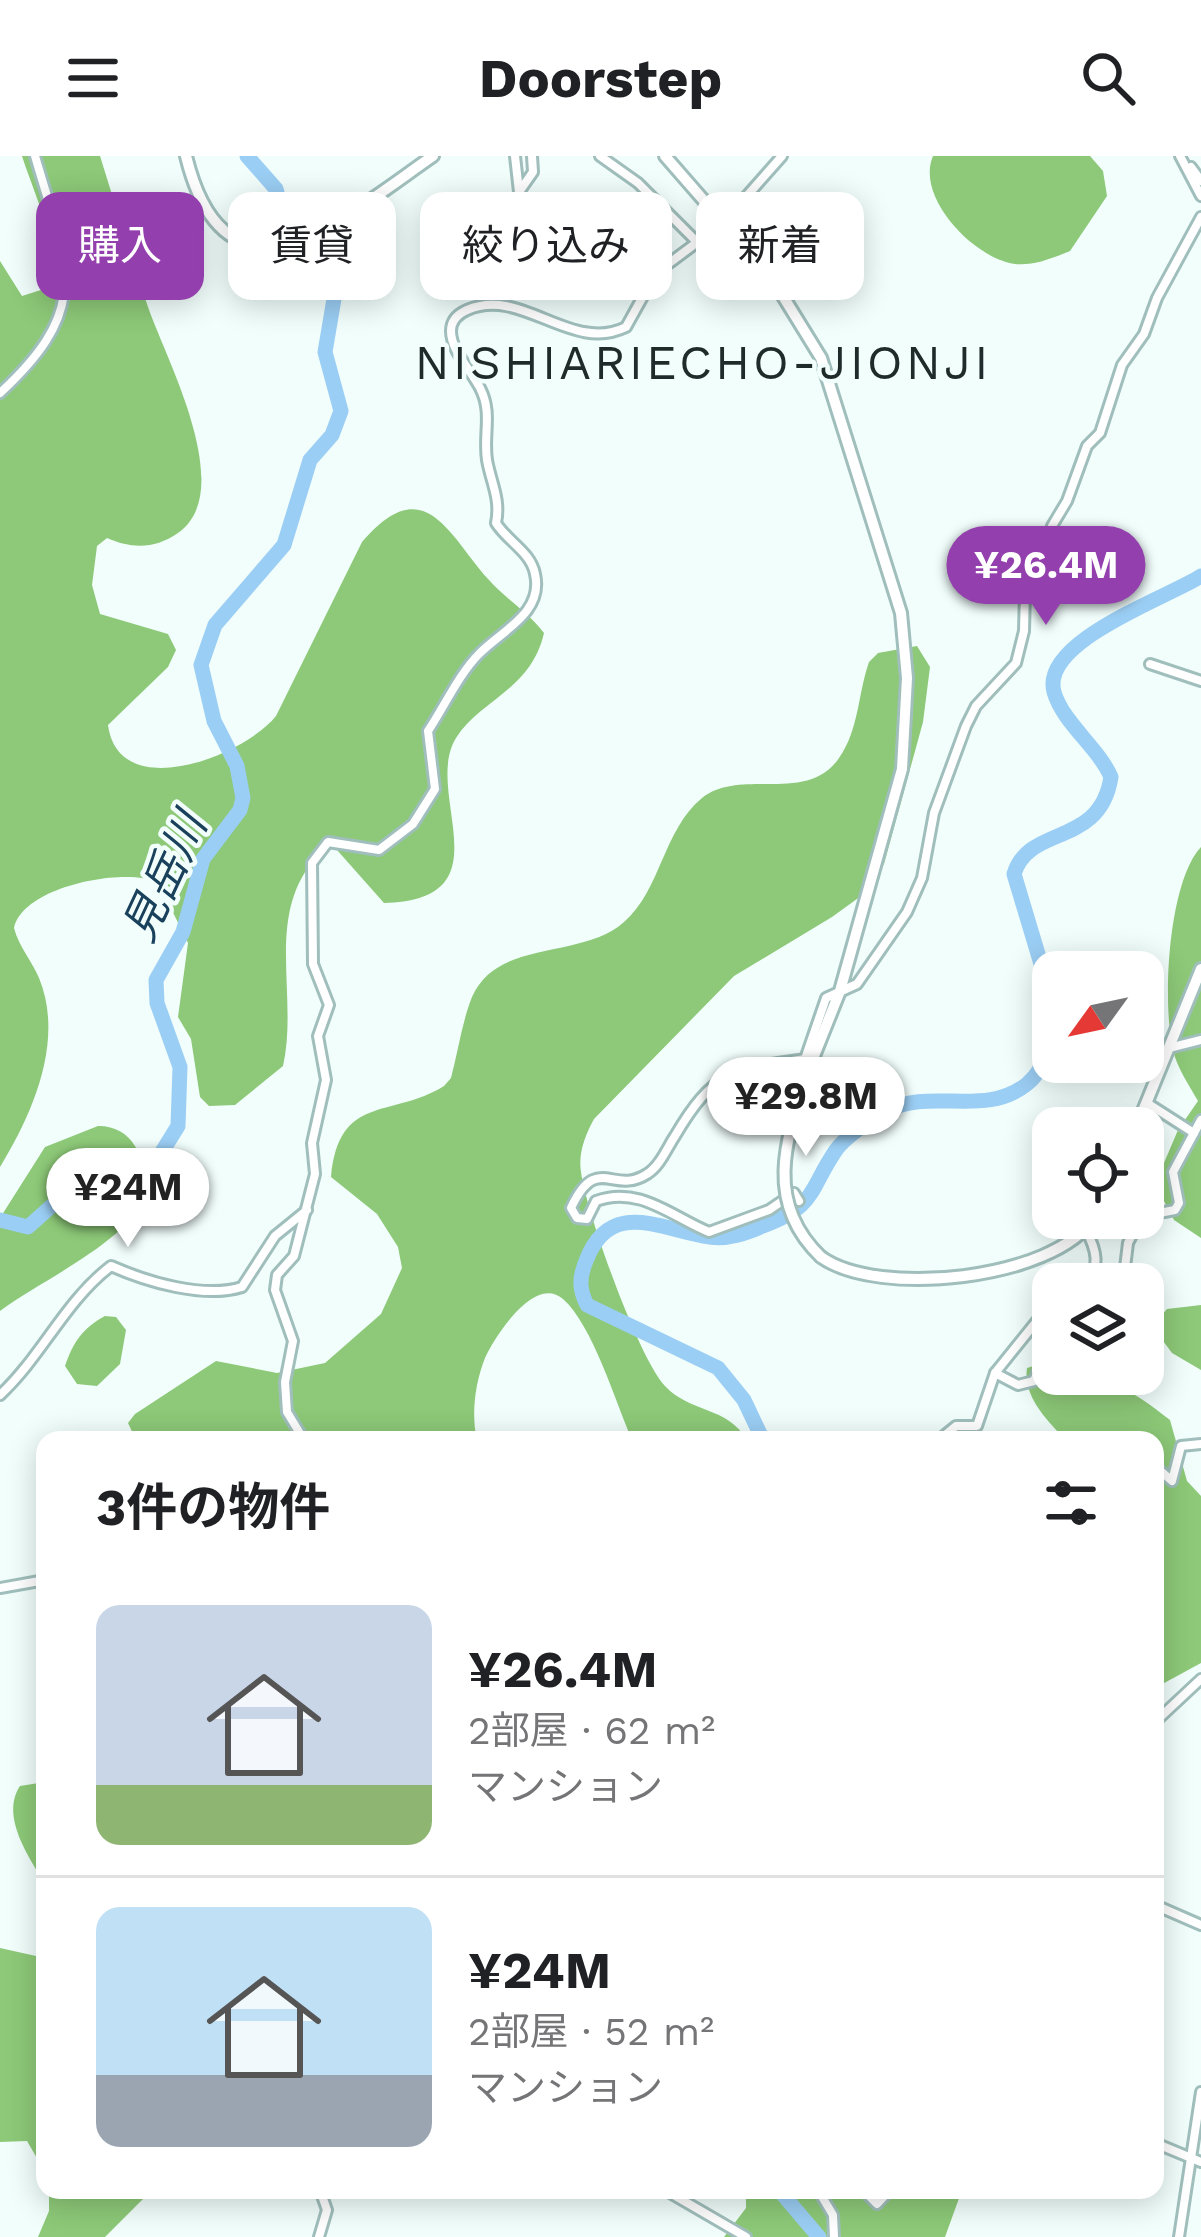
<!DOCTYPE html>
<html lang="ja">
<meta charset="utf-8">
<style>
:root{--surface:#fff;--page:#f2f2f2;--text:#202124;--muted:#757577;--line:#e0e0e0;--accent:#933fad}
body{margin:0;font-family:"Work Sans","Noto Sans JP",sans-serif;background:var(--page);color:var(--text);height:100vh;display:flex;flex-direction:column;font-size:45px;white-space:nowrap}
*{box-sizing:border-box;margin:0}
p{font-size:39px;color:var(--muted)}
.icon{flex:none;width:66px;height:66px;fill:none;stroke:currentColor;stroke-width:2;stroke-linecap:round;stroke-linejoin:round}
.map{position:relative;flex:1;overflow:hidden}
.panel{position:absolute;left:36px;top:1275px;width:1128px;height:768px;display:flex;flex-direction:column;background:var(--surface);border-radius:24px;box-shadow:0 6px 30px #0003}
.panel>*{flex:none}
.guide{position:absolute;left:36px;top:36px;width:1131px;height:108px;display:flex;gap:24px}
.needle{width:78px;rotate:237deg}
.controls{position:absolute;left:1032px;top:795px;display:grid;gap:24px}
.controls a{display:grid;place-items:center;width:132px;height:132px;border-radius:24px;background:var(--surface);box-shadow:0 6px 30px #0003;font-size:60px}
.price{position:absolute;translate:-50% -102px;padding:0 27px;border-radius:42px;background:#fff;color:#222;font-size:39px;line-height:78px;filter:drop-shadow(0 3px 6px #0008)}
.price::after{content:'';position:absolute;left:50%;top:72px;width:36px;height:27px;margin-left:-18px;background:inherit;clip-path:polygon(0 0,100% 0,50% 100%)}
.price.selected{background:var(--accent);color:#fff}
ul{padding:0;list-style:none}
li{display:flex;align-items:center;gap:36px;height:300px;padding:0 60px}
li+li{border-top:3px solid var(--line)}
li span{display:grid;place-items:center;flex:none;width:336px;height:240px;border-radius:24px;color:#555}
li>.icon{margin-inline-start:auto}
span .icon{width:144px;height:144px;fill:#fffc;stroke-width:1}
li b{font-size:51px}
h2{display:flex;justify-content:space-between;align-items:center;height:144px;padding:0 60px;font-size:51px}
.chip{padding:0 42px;border-radius:24px;background:var(--surface);box-shadow:0 6px 30px #0003;font-size:42px;line-height:108px}
.chip.selected{background:var(--accent);color:#fff}
header{display:flex;justify-content:space-between;align-items:center;height:156px;padding:0 60px;background:var(--surface);font-size:54px;font-weight:700}
.map>svg:first-child{display:block}
.forest{fill:#8dc978}
.lines{fill:none;stroke-linecap:round;stroke-linejoin:round}
.river{stroke:#9bcef4;stroke-width:15}
.minor-casing{stroke:#a0bfbc;stroke-width:14}
.tertiary-casing{stroke:#a0bfbc;stroke-width:16}
.minor{stroke:#fff;stroke-width:8}
.tertiary{stroke:#fff;stroke-width:10}
.tertiary-bridge-casing{stroke:#a0bfbc;stroke-width:16;stroke-linecap:butt}
.tertiary-bridge{stroke:#fff;stroke-width:10}
.labels{text-anchor:middle;stroke-width:9;stroke-linejoin:round;paint-order:stroke}
.water-label{font-size:45px;font-style:italic;fill:#1a415b;stroke:#f1fefc}
.quarter-label{font-size:48px;letter-spacing:3px;fill:#1f2b2a;stroke:#f1fefc}
</style>
<header><svg class="icon" aria-label="menu" viewBox="0 0 24 24"><path d="M4 6h16M4 12h16M4 18h16"/></svg>Doorstep<svg class="icon" aria-label="search" viewBox="0 0 24 24"><circle cx="10" cy="10" r="6"/><path d="M15 15l6 6"/></svg></header>
<div class="map">
<svg width="1201" height="2081" viewBox="0 0 1201 2081">
<rect width="100%" height="100%" fill="#f1fefc"/>
<g class="forest">
<path d="M22,0H100C116,51 131,101 148,151C166,203 238,335 178,377C155,393 132,393 107,382L97,390L92,429L100,458L168,478L176,494L168,511L108,569C119,649 244,600 276,560L362,386C425,312 449,380 489,424C507,444 528,456 544,477C531,534 480,544 456,582C422,637 509,744 384,747L337,694L328,690C259,749 300,835 283,910L235,949L209,950L200,941L191,883L178,861L188,787L158,726C124,711 23,730 14,772C19,791 32,805 39,822C65,885 32,959 0,1011V105L22,140L44,133C65,99 33,36 22,0Z"/>
<path d="M933,0H1090L1103,15L1107,40L1070,95C1053,102 1033,110 1015,108C975,103 915,42 933,0Z"/>
<path d="M917,490L930,511L923,566L884,708L861,740L832,761L734,820L594,963C585,979 578,998 581,1016C586,1056 639,1203 665,1230C690,1257 727,1250 747,1284H632C616,1247 592,1168 563,1143C535,1118 495,1180 485,1202C475,1227 471,1259 477,1284H136L128,1267L135,1258L216,1205L277,1217L325,1207L381,1158L402,1112L398,1091L377,1058L331,1021C339,937 391,963 444,930L451,922C458,896 462,866 472,841C498,782 582,804 624,766C661,734 663,674 702,642C741,611 807,649 839,602C859,574 858,537 869,506L878,497Z"/>
<path d="M1201,691V1082L1174,1064L1155,1028L1178,974L1198,945C1189,929 1177,912 1173,894C1162,847 1168,726 1201,691Z"/>
<path d="M98,970C134,970 143,1002 151,1033C129,1086 46,1121 0,1155V1062L45,991Z"/>
<path d="M1201,1149V1214L1172,1197L1152,1170L1167,1153Z"/>
<path d="M105,1160L116,1161L126,1174L120,1208L97,1230L77,1228L65,1210C73,1186 83,1172 105,1160Z"/>
<path d="M1053,1204V1218C1106,1218 1129,1232 1170,1264L1187,1325L1201,1340V1507L1155,1532V1284H1066C1047,1264 1023,1241 1027,1212Z"/>
<path d="M45,1626V1728C29,1701 0,1660 20,1630Z"/>
<path d="M0,1792L45,1802V2016L27,1985L0,1986Z"/>
<path d="M49,2034H152L105,2081H38L49,2055Z"/>
<path d="M746,2034H962L945,2081H724L746,2052Z"/>
</g>
<g class="lines">
<g class="river">
<path d="M1053,848L1014,718C1029,668 1100,692 1111,621C1098,591 1063,567 1054,536C1040,485 1169,441 1201,420"/>
<path d="M0,1064L28,1071L84,1021L125,1023L152,1012L178,970L180,911L157,847L156,824L183,776L203,703L240,654L243,642L237,610L214,565L201,509L215,469L284,389L310,304L332,279L341,255L325,196L335,137L298,108L276,33L247,0"/>
<path d="M763,1284L744,1244L718,1212L587,1149C579,1133 579,1122 586,1105C610,1041 661,1074 710,1081C728,1084 747,1077 763,1070C817,1050 808,1035 836,994C846,980 871,964 886,955C931,931 985,962 1027,928C1049,910 1051,879 1053,853"/>
<path d="M779,2034L819,2081"/>
</g>
<defs>
<g id="minor">
<path d="M515,0L519,36L533,16L532,0"/>
<path d="M600,0L638,27L697,86"/>
<path d="M1180,0L1201,40"/>
<path d="M1191,11L1201,25"/>
<path d="M0,237C94,150 67,111 35,0"/>
<path d="M1150,508L1201,525"/>
<path d="M1169,892L1201,884"/>
<path d="M1147,947L1194,977"/>
<path d="M799,1045L794,1037L769,1054L709,1076C672,1061 639,1029 596,1045L587,1063L577,1062L571,1052C597,996 613,1040 647,1018C660,1010 667,992 675,980C713,915 733,913 805,903L826,842L857,828L907,756L922,722L934,657L966,570L976,550L1016,507L1024,475L1025,436L1046,404L1052,370L1067,345L1087,290L1100,277L1122,209L1144,178L1157,142L1201,61"/>
<path d="M1143,1060L1175,1054L1179,1047L1173,1016L1201,964"/>
<path d="M1084,1128C1102,1112 1096,1093 1086,1074"/>
<path d="M1123,1128L1128,1087L1141,1062"/>
<path d="M1143,1171L1150,1179L1143,1186"/>
<path d="M995,1217L1018,1229L1034,1225L1053,1177"/>
<path d="M0,1239C42,1200 65,1145 111,1110C147,1126 204,1143 242,1131L275,1080L307,1054"/>
<path d="M304,1284L287,1256L285,1226L293,1185L275,1134L277,1119L294,1100L315,1018L312,987L326,924L318,880L329,849L313,808L312,707L328,686L379,694L413,668L435,633L428,575C444,551 459,518 479,498C501,475 544,457 535,418C531,396 507,385 496,367C501,343 491,327 487,304C483,278 493,257 480,232C471,214 451,195 451,175C451,164 458,158 467,154C522,130 571,198 626,171L656,117L723,67L782,0"/>
<path d="M939,1284L956,1270H977L995,1217L1053,1145"/>
<path d="M1155,1310L1172,1325L1181,1290L1201,1288"/>
<path d="M0,1432L45,1424"/>
<path d="M1155,1566L1201,1523"/>
<path d="M1155,1749L1201,1769"/>
<path d="M1155,1987L1201,2006"/>
<path d="M665,2034L746,2081"/>
<path d="M818,2034L833,2059L834,2081"/>
<path d="M863,2034L877,2048L890,2034"/>
<path d="M319,2081L327,2054L320,2034"/>
<path d="M1179,2081L1201,1936"/>
</g>
<g id="tertiary">
<path d="M186,0C227,167 346,60 433,0"/>
<path d="M665,0L773,124L821,202L901,457L907,522L902,613L840,835L810,910"/>
<path d="M1136,972L1201,813"/>
<path d="M821,1101C878,1142 1053,1124 1094,1062"/>
</g>
</defs>
<use href="#minor" class="minor-casing"/>
<use href="#tertiary" class="tertiary-casing"/>
<use href="#minor" class="minor"/>
<use href="#tertiary" class="tertiary"/>
<defs>
<path id="tertiary-bridge" d="M810,910C788,977 761,1044 821,1101"/>
</defs>
<use href="#tertiary-bridge" class="tertiary-bridge-casing"/>
<use href="#tertiary-bridge" class="tertiary-bridge"/>
</g>
<g class="labels">
<g class="water-label">
<text transform="translate(164 721) rotate(-65)" y="16">見岳川</text>
</g>
<g class="quarter-label">
<text x="703" y="223">NISHIARIECHO-JIONJI</text>
</g>
</g>
</svg>
<div class="controls">
<a><svg class="needle" viewBox="-14 -14 28 28"><path d="M0-13l5 13h-10z" fill="#e53935"/><path d="M0 13l5-13h-10z" fill="#757577"/></svg></a>
<a><svg class="icon" aria-label="locate" viewBox="0 0 24 24"><circle cx="12" cy="12" r="6"/><path d="M12 2v4M12 18v4M2 12h4M18 12h4"/></svg></a>
<a><svg class="icon" aria-label="layers" viewBox="0 0 24 24"><path d="M12 4l9 5-9 5-9-5zM3 14l9 5 9-5"/></svg></a>
</div>
<b class="price selected" style="left:1046px;top:472px">¥26.4M</b>
<b class="price" style="left:806px;top:1003px">¥29.8M</b>
<b class="price" style="left:128px;top:1094px">¥24M</b>
<div class="guide">
<a class="chip selected">購入</a>
<a class="chip">賃貸</a>
<a class="chip">絞り込み</a>
<a class="chip">新着</a>
</div>
<section class="panel">
<h2>3件の物件<svg class="icon" aria-label="filters" viewBox="0 0 24 24"><path d="M4 7h16M4 17h16"/><circle cx="9" cy="7" r="2"/><circle cx="15" cy="17" r="2"/></svg></h2>
<ul>
<li><span style="background:linear-gradient(#c9d6e8 75%,#8fb573 0)"><svg class="icon" aria-label="home" viewBox="0 0 24 24"><path d="M3 11l9-7 9 7M6 9v11h12V9"/></svg></span><div><b>¥26.4M</b><p>2部屋 · 62 m²</p><p>マンション</p></div></li>
<li><span style="background:linear-gradient(#bfe0f5 70%,#9aa5b1 0)"><svg class="icon" aria-label="home" viewBox="0 0 24 24"><path d="M3 11l9-7 9 7M6 9v11h12V9"/></svg></span><div><b>¥24M</b><p>2部屋 · 52 m²</p><p>マンション</p></div></li>
</ul>
</section>
</div>
